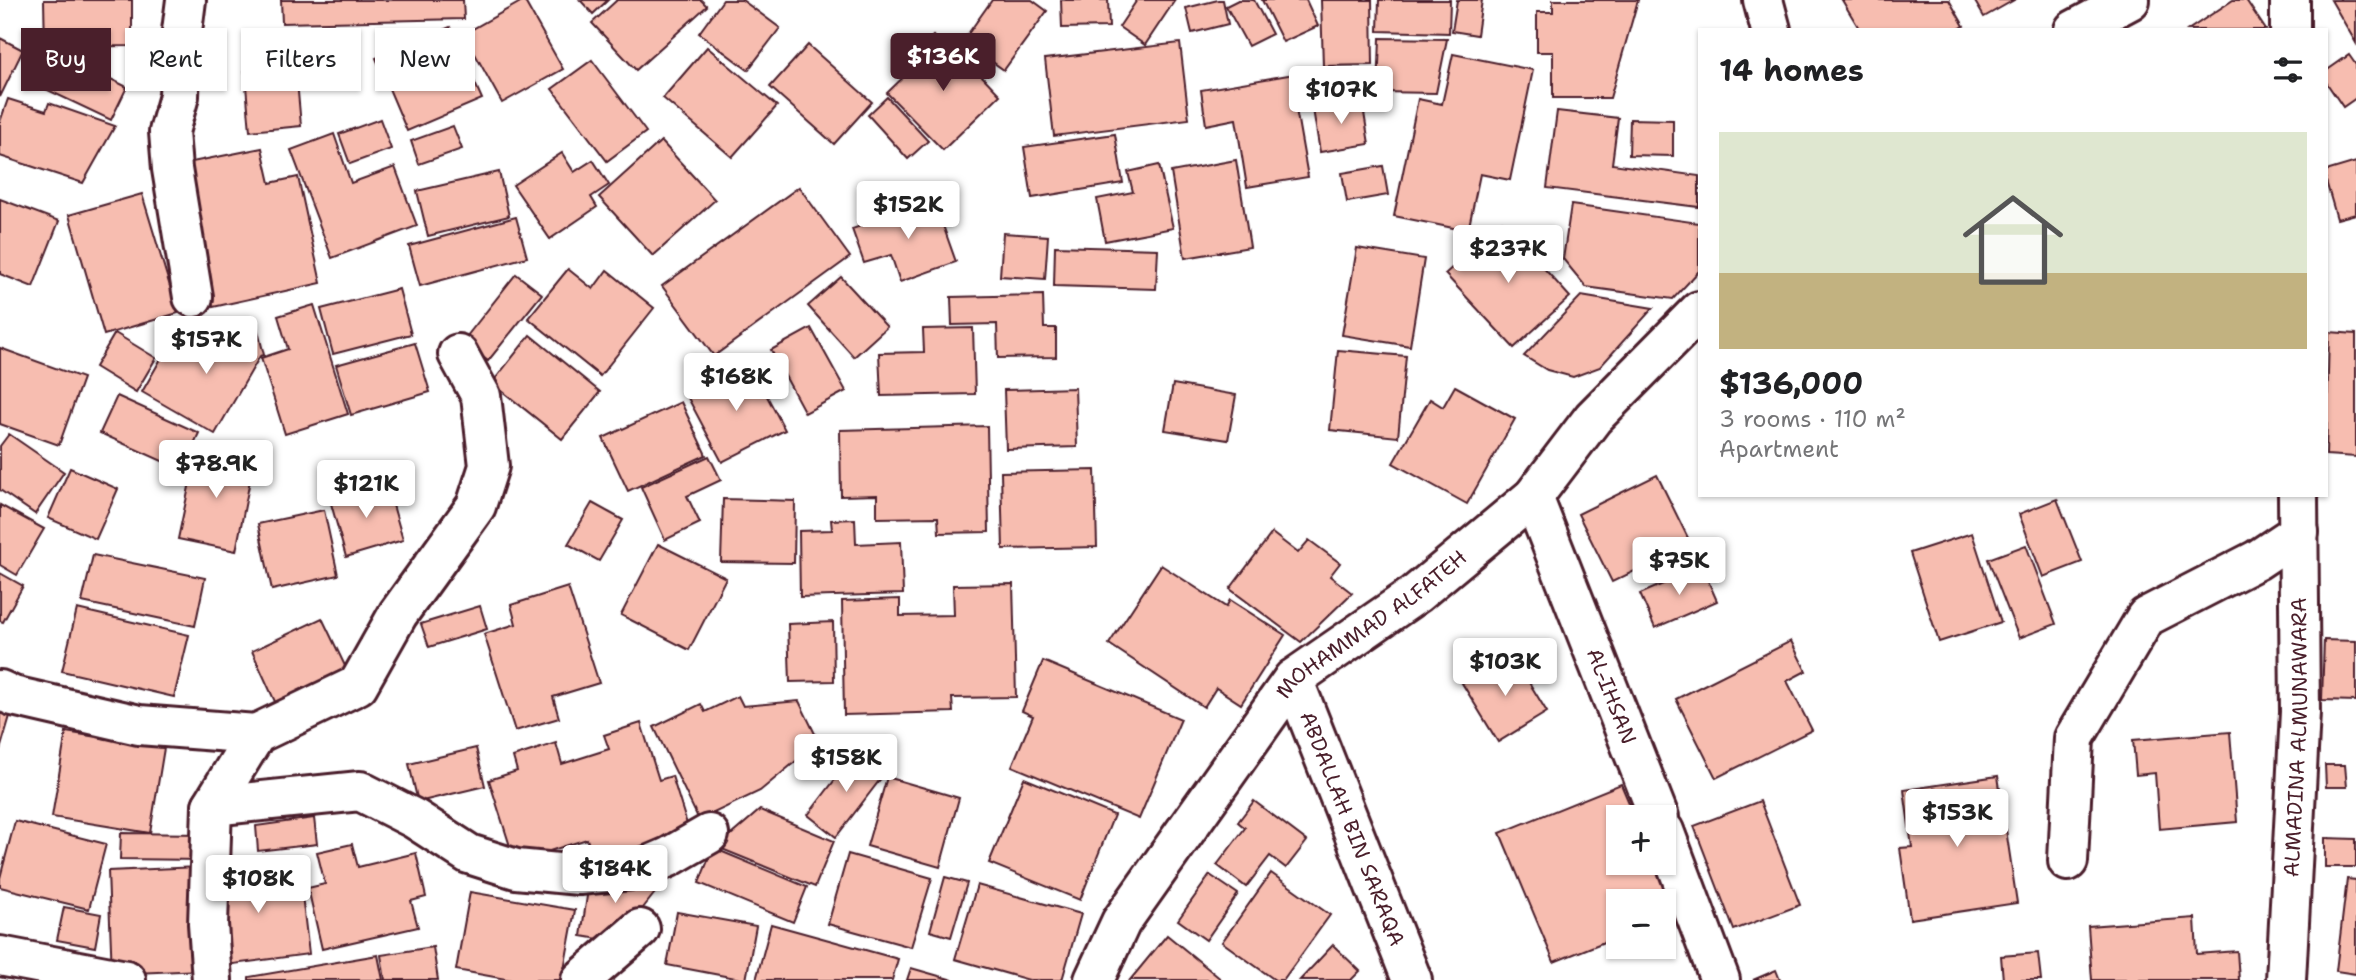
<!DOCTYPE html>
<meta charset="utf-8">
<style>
:root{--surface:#fff;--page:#f6f6f6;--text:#202124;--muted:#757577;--line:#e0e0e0;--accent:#4a1f2b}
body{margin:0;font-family:"Shantell Sans",sans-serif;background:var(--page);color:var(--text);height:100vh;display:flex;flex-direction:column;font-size:26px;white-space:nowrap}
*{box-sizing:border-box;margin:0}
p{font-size:23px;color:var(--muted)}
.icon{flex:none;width:38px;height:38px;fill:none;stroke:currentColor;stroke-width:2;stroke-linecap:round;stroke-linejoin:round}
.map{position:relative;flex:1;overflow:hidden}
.drawer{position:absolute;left:1698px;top:28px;width:630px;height:469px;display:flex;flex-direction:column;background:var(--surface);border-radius:0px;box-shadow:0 2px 5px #0004}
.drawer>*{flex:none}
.banner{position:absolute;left:21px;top:28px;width:665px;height:63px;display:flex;gap:14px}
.controls{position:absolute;left:1606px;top:805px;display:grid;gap:14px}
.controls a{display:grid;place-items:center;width:70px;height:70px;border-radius:0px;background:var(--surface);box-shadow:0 2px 5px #0004;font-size:35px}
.price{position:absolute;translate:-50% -60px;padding:0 16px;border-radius:7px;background:#fff;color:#222;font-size:23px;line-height:46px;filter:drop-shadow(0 2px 4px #0008)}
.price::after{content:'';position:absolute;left:50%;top:42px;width:21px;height:16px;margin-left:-10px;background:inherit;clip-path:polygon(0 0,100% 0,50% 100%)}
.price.current{background:var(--accent);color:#fff}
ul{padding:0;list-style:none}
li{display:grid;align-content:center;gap:14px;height:371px;padding:0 21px}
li+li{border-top:2px solid var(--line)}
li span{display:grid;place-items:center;height:217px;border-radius:0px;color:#555}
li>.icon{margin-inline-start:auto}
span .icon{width:126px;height:126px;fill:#fffc;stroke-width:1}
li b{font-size:30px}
h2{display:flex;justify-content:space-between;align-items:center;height:84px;padding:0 21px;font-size:30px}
.tag{padding:0 24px;border-radius:0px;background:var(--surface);box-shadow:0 2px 5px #0004;font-size:24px;line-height:63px}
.tag.current{background:var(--accent);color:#fff}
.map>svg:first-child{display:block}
.building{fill:#f7bdb0;stroke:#4a1f2b;stroke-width:2}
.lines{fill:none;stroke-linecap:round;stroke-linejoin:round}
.minor-casing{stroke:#4a1f2b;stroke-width:44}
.minor{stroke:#fff;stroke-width:38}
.labels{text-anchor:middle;stroke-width:5;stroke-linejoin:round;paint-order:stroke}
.street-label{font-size:21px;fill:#4a1f2b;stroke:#fff}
</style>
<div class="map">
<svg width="2356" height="980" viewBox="0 0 2356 980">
<rect width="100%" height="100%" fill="#fff"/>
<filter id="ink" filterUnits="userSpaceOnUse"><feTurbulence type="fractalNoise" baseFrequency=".0143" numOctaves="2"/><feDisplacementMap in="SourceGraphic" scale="14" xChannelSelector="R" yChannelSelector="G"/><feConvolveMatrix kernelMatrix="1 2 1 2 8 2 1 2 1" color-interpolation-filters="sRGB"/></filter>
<g filter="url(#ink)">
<g class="building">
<path d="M44,0H132V46L45,47Z"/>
<path d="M281,0H463L464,19L282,23Z"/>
<path d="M524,0L563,69L502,103L464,34Z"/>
<path d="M580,0H608L593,14Z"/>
<path d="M617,0H701L707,6L636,70L592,23Z"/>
<path d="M723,0H742L780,28L748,70L699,33Z"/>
<path d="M992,0H1032L1047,11L1004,70L963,41Z"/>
<path d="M1061,0H1108L1109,27L1062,28Z"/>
<path d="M1137,0H1175L1145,45L1119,27Z"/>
<path d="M1218,0H1223L1228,24L1192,33L1186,8Z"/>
<path d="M1238,0H1254L1272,34L1248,46L1226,6Z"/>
<path d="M1262,0H1306L1318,26L1283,42Z"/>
<path d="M1321,0H1372L1373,65L1323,66Z"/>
<path d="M1379,0H1450L1449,33L1378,31Z"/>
<path d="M1457,0H1482L1477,35L1452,31Z"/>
<path d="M1553,0H1638L1610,98H1553V52H1537V12H1553Z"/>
<path d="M1842,0H1949L1964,26L1957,30H1860Z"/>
<path d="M1974,0H2014L1984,17Z"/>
<path d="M2233,0H2246L2266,30H2188Z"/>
<path d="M2331,0H2356V43Z"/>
<path d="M450,27L482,99L407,131L376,58Z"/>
<path d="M933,36L956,61L962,55L1000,95L943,150L887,93L916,65L910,59Z"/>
<path d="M0,38L23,50L0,97Z"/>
<path d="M1380,38L1447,39L1436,93L1378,92Z"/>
<path d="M1180,43L1189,119L1054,136L1045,59Z"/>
<path d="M808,45L872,102L834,144L770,87Z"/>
<path d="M707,47L777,106L732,157L663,98Z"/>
<path d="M52,50L127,87L111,120L35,84Z"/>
<path d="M1453,54L1533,70L1510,180L1480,174L1468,231L1394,216L1418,99L1442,104Z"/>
<path d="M2349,55L2356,65V98L2343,107L2326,82V71Z"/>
<path d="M295,58L301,126L250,131L244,63Z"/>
<path d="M592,60L646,132L607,161L552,89Z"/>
<path d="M1318,70L1324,105L1296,109L1308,177L1247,187L1236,119L1206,125L1201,90Z"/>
<path d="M887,97L928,141L908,159L868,115Z"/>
<path d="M8,99L46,111L49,103L115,126L83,183L0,156V122Z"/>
<path d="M1362,100L1369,144L1320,152L1313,109Z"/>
<path d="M1557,111L1618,118L1612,164L1699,176V207L1547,188Z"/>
<path d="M380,119L391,149L350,164L339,134Z"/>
<path d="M1630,119L1673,120V156L1629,155Z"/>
<path d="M453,126L462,149L419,164L411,141Z"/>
<path d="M334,134L351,183L395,167L417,226L332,258L291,150Z"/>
<path d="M1115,134L1123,183L1032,198L1024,147Z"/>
<path d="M661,141L715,200L653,256L599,197Z"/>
<path d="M262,148L270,183L298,177L321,283L213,307L182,164Z"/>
<path d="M562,153L574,172L593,160L609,185L591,197L597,207L550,239L513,185Z"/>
<path d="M1236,160L1250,247L1185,258L1171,172Z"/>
<path d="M2356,162V214L2337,219L2326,181V171Z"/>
<path d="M1159,165L1173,228L1105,241L1097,199L1133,192L1128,172Z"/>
<path d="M1383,166L1388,195L1347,202L1342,173Z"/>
<path d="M499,172L509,216L428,236L417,191Z"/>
<path d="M799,187L850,257L714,356L662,286Z"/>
<path d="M142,194L178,313L104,335L69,215Z"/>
<path d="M0,199L59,221L33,287L0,274Z"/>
<path d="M934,200L956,262L900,282L891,255L864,263L852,229Z"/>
<path d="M1571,205L1699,223V271L1673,299L1586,287L1563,259Z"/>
<path d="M516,217L527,257L420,286L409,246Z"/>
<path d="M1502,222L1570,297L1514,348L1445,274Z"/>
<path d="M1003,233L1048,236L1045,279L1000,276Z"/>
<path d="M1055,246L1158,249L1156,289L1054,286Z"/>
<path d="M1357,248L1424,259L1410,346L1342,335Z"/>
<path d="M568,269L593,289L607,270L654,308L600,376L528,318Z"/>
<path d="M516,274L542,294L488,361L463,341Z"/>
<path d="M841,277L887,327L854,357L808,306Z"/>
<path d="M399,289L411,334L333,354L321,309Z"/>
<path d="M1043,295L1044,328H1056V357L998,358L997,324L952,325L951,297Z"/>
<path d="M1581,296L1653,308L1600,367L1573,377L1547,370L1524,356Z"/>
<path d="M314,305L348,414L285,434L261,358L288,349L278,316Z"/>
<path d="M257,327L264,355L260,356L215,434L142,392L166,350Z"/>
<path d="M811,328L846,391L805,413L771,350Z"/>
<path d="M973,328L975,394L881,396L879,353L924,352L923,329Z"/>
<path d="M2329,332L2356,334V457L2326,455Z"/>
<path d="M115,333L156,358L136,392L95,367Z"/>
<path d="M530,335L600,392L562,439L492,383Z"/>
<path d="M415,343L430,392L351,415L336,365Z"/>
<path d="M0,348L83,378L59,445L0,424Z"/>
<path d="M1338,350L1406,356L1398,437L1330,430Z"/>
<path d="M750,364L785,430L722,462L687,396Z"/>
<path d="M1173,384L1236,395L1228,440L1165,430Z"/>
<path d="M1455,386L1515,419L1467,504L1393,463L1430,399L1443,407Z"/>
<path d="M1075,388L1077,447L1006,449L1004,390Z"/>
<path d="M117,396L199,433L182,470L100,433Z"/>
<path d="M681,402L706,455L628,491L603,438Z"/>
<path d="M987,426L989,532L939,533L938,517L877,518V495L841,496L840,430Z"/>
<path d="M9,434L64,472L35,514L0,490V446Z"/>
<path d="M197,449L254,460L236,551L178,539Z"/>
<path d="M709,456L721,480L687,496L700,523L665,540L641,487Z"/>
<path d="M70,468L118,489L96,539L48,518Z"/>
<path d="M1095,470L1097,547L1003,549L1001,472Z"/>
<path d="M1657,475L1691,544L1612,582L1578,514Z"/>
<path d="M387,484L403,540L346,557L330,500Z"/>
<path d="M723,499L795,501L794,563L721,562Z"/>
<path d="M2057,499L2082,562L2043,577L2019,514Z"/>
<path d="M592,503L623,520L599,561L568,544Z"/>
<path d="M0,505L44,529L17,575L0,565Z"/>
<path d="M324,510L338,575L272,590L258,524Z"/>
<path d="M855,519L856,544L901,542L903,594L800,597L799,531L832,530L831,520Z"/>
<path d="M1272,533L1298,553L1309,540L1340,563L1330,576L1352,593L1301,642L1230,589Z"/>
<path d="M1972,533L2001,622L1939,642L1910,553Z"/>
<path d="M658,544L726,578L689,650L621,615Z"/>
<path d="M2026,545L2056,624L2019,638L1988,559Z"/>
<path d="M93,555L205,578L195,626L82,602Z"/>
<path d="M1161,565L1226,607L1230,600L1285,635L1241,704L1216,688L1204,707L1109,644Z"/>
<path d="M1702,567L1717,601L1655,628L1640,594Z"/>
<path d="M0,573L23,586L3,622L0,621Z"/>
<path d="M1013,584L1016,697L952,698L953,712L844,715L842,601L900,599V616L954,615L953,585Z"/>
<path d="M568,587L599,683L553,697L559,718L515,731L484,634L516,624L511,605Z"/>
<path d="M480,606L487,629L429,647L421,624Z"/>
<path d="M77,609L189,635L174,697L62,671Z"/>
<path d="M322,618L347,670L276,704L252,651Z"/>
<path d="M833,622L834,681L790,682L788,624Z"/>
<path d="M2324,640L2356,641V701L2322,700Z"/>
<path d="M1791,641L1806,671L1787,681L1812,730L1716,778L1676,699Z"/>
<path d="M1511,653L1547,712L1498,742L1462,683Z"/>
<path d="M1043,661L1181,719L1139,819L1012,766L1033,716L1022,711Z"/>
<path d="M738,696L743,706L799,701L819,742L760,791L699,820L654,727L701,704L705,712Z"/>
<path d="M0,702L13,706L0,750Z"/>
<path d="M641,723L659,780L672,776L691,837L596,867L587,839L515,862L489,780L517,771L513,757L556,743L562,764L609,749L604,735Z"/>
<path d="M66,732L164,748L150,833L52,817Z"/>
<path d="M2230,732L2237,822L2159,829L2155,773L2136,775L2133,740Z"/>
<path d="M476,748L485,786L418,802L409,764Z"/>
<path d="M856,752L885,773L836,837L808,815Z"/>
<path d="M2325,765H2345L2347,787H2326Z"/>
<path d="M1998,776L2017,903L1910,919L1900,848L1912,847L1904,790Z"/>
<path d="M887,777L959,798L940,867L867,846Z"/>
<path d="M1024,778L1114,815L1080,900L989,863Z"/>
<path d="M1621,784L1635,817H1619V863H1654L1675,913L1664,917V901H1619V936L1554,962L1500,833Z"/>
<path d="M1254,801L1307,841L1286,868L1270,856L1246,887L1217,865L1245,828L1238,822Z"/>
<path d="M1760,801L1800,905L1734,930L1694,826Z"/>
<path d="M760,810L834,841L815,887L717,847Z"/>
<path d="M314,818L317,844L258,851L256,826Z"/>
<path d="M15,821L106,844L89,909L0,887V878Z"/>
<path d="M121,833L203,834L202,860L120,859Z"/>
<path d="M2325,838L2356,839V867H2325Z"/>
<path d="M352,844L358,867L416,853L426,897L411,901L418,927L322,949L308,888L325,884L317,852Z"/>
<path d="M713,848L807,887L793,922L699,883Z"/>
<path d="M848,854L932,878L911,947L828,924Z"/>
<path d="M262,858L266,891L301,887L309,954L226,965L213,864Z"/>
<path d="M198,867L202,970L112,974L108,871Z"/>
<path d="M1271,873L1330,915L1283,980H1275L1222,942Z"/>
<path d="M1210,875L1238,894L1206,940L1178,920Z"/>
<path d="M590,876L666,879L616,942L581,936Z"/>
<path d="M945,877L967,883L951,937L930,931Z"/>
<path d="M2347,879L2356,880V974L2336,971Z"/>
<path d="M977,885L1081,914L1062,980H1029L955,959Z"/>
<path d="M470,892L575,910L562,980H511L456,970Z"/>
<path d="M64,907L101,914L95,947L57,940Z"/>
<path d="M677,912L756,926L746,980L667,965Z"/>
<path d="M2195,918L2197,954L2237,951L2239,980H2092L2088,926Z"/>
<path d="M771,924L898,959L892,980H756Z"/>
<path d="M1167,935L1222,980H1130Z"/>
<path d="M1333,945L1360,971L1351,980H1300Z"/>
<path d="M433,947L438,980H385L381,955Z"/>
<path d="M2038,953L2041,980H2003L2001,956Z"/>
<path d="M378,955L383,980H249V977Z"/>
<path d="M911,968L953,980H907Z"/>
<path d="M1776,970L1780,980H1753Z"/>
</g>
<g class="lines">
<defs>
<g id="minor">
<path d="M186,0L181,39L179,96L169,132L172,169L193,297"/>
<path d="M1763,0L1771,30"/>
<path d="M2290,0V30"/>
<path d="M2074,30L2130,0"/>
<path id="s1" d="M1533,497L1659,817"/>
<path id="s2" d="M1293,679L1412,980"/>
<path d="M0,690L13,696L139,725L256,734"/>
<path d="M212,806L360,791L415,819L469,854L516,869L579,875L641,869L669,857L709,834"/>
<path d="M1664,831L1720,980"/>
<path d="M2068,861L2074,738L2146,617L2257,560L2299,532"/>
<path d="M0,956L126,980"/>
<path d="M212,980L208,924L212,806L256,734L358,685L398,614L476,506L489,466L481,396L458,354"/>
<path d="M581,980L640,929"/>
<path id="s3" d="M1094,980L1121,922L1293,679L1416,594L1533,497L1593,418L1699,311"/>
<path id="s4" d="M2286,980L2300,712L2298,495"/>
</g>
</defs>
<use href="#minor" class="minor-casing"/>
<use href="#minor" class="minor"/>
</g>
</g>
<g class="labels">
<g class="street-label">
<text dy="7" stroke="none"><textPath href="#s3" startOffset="457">MOHAMMAD ALFATEH</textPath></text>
<text dy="7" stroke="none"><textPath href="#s1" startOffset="214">AL-IHSAN</textPath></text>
<text dy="7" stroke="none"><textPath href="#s4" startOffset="243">ALMADINA ALMUNAWARA</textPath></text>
<text dy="7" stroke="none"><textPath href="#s2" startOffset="161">ABDALLAH BIN SARAQA</textPath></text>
</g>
</g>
</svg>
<div class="controls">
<a>+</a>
<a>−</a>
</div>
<b class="price current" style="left:943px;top:93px">$136K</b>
<b class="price" style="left:1341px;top:126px">$107K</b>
<b class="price" style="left:908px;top:241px">$152K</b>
<b class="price" style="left:1508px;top:285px">$237K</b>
<b class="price" style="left:206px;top:376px">$157K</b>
<b class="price" style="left:736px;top:413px">$168K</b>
<b class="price" style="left:216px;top:500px">$78.9K</b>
<b class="price" style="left:366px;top:520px">$121K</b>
<b class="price" style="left:1679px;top:597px">$75K</b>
<b class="price" style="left:1505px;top:698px">$103K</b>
<b class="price" style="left:846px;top:794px">$158K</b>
<b class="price" style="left:1957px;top:849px">$153K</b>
<b class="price" style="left:615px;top:905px">$184K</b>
<b class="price" style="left:258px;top:915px">$108K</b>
<div class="banner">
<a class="tag current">Buy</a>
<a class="tag">Rent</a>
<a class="tag">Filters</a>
<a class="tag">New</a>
</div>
<section class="drawer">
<h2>14 homes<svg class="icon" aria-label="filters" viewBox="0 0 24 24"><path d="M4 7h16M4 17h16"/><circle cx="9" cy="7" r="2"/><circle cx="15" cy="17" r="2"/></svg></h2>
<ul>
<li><span style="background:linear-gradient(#dfe7d0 65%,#c2b280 0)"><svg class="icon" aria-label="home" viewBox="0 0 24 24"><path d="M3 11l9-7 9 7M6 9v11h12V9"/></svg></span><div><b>$136,000</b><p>3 rooms · 110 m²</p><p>Apartment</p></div></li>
</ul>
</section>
</div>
